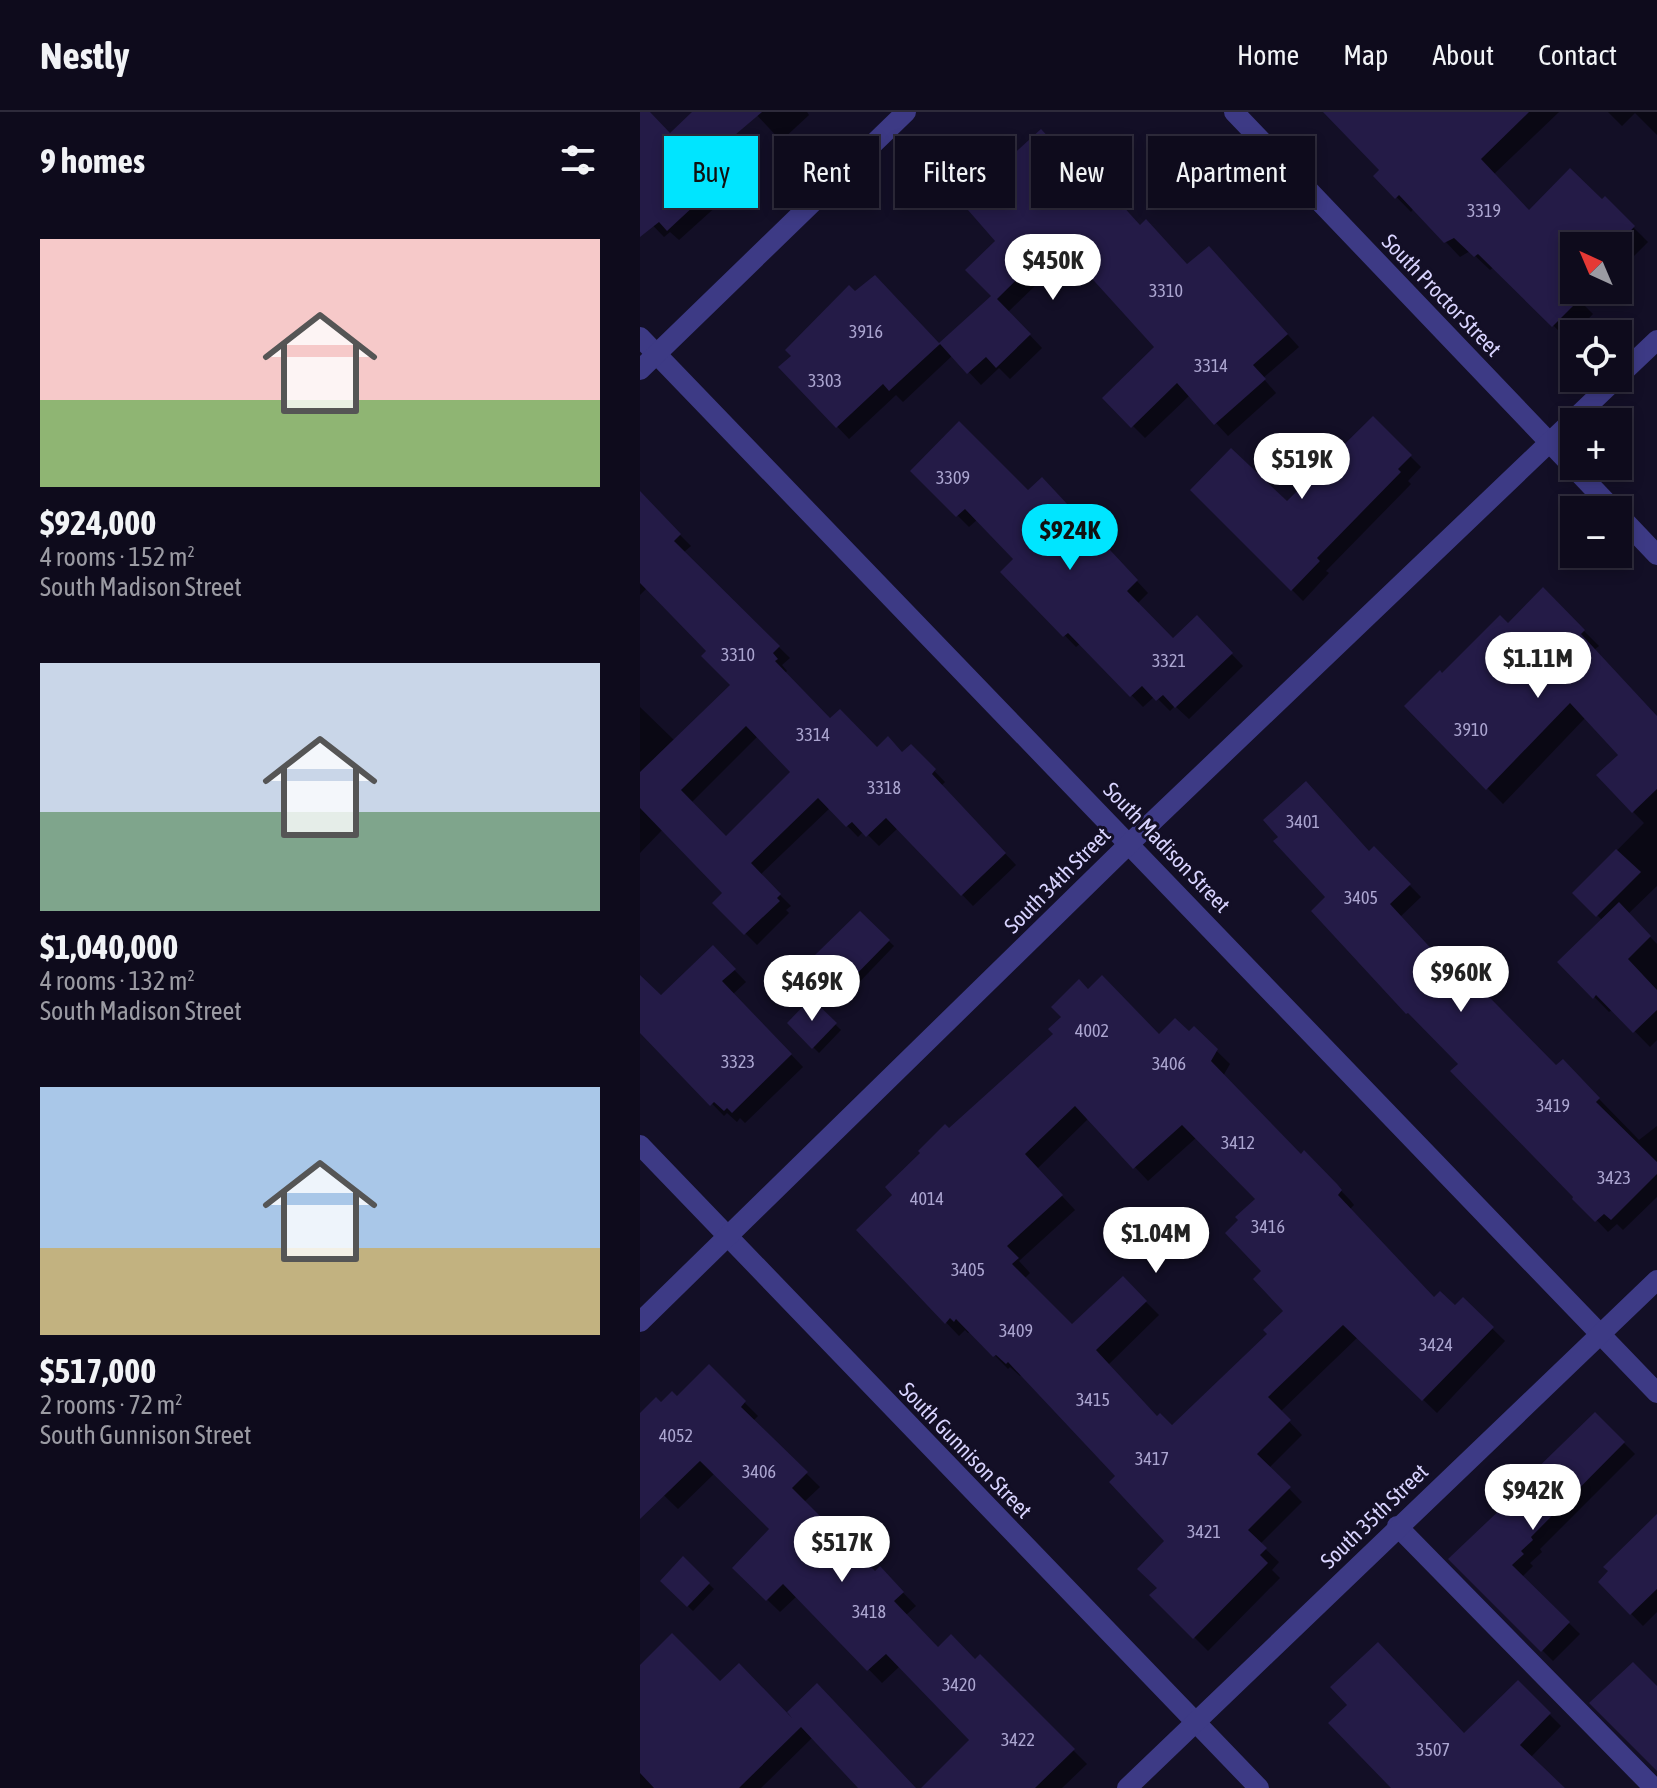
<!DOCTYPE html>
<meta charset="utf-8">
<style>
:root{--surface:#0e0b1c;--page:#171425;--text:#f1f3f6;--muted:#9b9ba3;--line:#2e2b3b;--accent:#00e5ff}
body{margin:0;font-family:"Asap Condensed",sans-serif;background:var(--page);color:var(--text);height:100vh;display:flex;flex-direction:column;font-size:30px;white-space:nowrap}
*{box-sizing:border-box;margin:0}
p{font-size:26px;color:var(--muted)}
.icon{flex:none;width:44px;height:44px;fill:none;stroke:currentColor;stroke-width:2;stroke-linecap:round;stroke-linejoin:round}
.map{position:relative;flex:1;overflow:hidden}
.side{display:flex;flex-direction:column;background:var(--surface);width:640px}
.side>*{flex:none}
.hud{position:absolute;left:24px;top:24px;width:760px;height:72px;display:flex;gap:16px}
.needle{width:52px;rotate:316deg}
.tools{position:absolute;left:920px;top:120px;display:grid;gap:16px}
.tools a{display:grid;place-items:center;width:72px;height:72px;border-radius:0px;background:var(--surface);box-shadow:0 4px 12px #0003,0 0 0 2px var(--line);font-size:40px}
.price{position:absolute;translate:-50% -68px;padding:0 18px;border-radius:28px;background:#fff;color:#222;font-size:26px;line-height:52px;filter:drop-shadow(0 2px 4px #0008)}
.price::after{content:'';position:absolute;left:50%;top:48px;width:24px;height:18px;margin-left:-12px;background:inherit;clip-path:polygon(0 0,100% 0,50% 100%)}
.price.on{background:var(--accent);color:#111}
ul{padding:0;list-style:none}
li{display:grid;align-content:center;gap:16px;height:424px;padding:0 40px}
li span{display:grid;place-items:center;height:248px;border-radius:0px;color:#555}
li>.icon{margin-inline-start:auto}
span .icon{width:144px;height:144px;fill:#fffc;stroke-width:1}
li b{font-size:34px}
h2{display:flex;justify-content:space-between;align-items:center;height:96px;padding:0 40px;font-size:34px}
.pill{padding:0 28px;border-radius:0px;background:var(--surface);box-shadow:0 4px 12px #0003,0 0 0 2px var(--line);font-size:28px;line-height:72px}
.pill.on{background:var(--accent);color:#111}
header{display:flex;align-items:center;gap:48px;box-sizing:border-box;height:112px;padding:0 40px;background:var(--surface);border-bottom:2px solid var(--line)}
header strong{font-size:38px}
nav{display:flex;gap:44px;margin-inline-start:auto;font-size:28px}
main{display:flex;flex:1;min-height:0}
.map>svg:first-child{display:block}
.shadow{fill:#0007;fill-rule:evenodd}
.building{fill:#241b47;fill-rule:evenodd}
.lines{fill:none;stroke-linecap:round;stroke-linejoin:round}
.lane{stroke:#3d3a85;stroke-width:20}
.street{stroke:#3d3a85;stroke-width:20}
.labels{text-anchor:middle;stroke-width:6;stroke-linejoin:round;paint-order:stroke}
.number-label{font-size:18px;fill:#aca6d1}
.street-label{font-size:22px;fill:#d9d4ff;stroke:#130f26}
</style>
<header>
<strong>Nestly</strong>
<nav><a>Home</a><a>Map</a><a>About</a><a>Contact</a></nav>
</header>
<main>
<section class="side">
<h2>9 homes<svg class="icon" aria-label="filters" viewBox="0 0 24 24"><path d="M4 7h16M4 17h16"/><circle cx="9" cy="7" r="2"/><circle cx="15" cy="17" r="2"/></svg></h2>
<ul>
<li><span style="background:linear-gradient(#f6c9c9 65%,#8fb573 0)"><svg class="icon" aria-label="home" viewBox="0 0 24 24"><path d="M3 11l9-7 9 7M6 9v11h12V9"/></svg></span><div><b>$924,000</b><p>4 rooms · 152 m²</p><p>South Madison Street</p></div></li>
<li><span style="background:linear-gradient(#c9d6e8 60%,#7fa58c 0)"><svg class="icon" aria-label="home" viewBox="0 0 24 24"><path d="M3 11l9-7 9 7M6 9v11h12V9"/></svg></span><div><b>$1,040,000</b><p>4 rooms · 132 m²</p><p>South Madison Street</p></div></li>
<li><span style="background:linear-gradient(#a9c7e8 65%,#c2b280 0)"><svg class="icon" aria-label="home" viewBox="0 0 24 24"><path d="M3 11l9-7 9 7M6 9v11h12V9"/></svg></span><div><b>$517,000</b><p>2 rooms · 72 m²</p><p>South Gunnison Street</p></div></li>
</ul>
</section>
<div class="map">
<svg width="1017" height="1676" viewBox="0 0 1017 1676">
<rect width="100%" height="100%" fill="#130f26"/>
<g class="shadow">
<path d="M0,0H9L30,23L51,25L79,56L71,63L86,79L77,88L80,91L39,128L30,120L24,125L0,100Z"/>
<path d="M114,0H167L169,3L141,29Z"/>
<path d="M689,0H919L854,62L890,101L962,90L965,87L1008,130L978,160V134H934V178H961L945,194L953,202L928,228L854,155L850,158L830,139L820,145L774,96L771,100L736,64L742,58Z"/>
<path d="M968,0H1017V23L995,1L982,14Z"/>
<path d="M451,73L548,154L581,149L659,235L623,266L636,281L588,324L550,283L505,326L465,286L516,235L430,140L368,200L402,236L370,267L359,256L341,273L313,243L263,290L256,283L209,327L141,255L215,182L248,178L299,233L353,185Z"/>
<path d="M733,307L781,355L768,369L771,372L686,459L689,461L663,489L553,378L647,392Z"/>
<path d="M273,359L388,381L414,380L508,481L497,492L533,529L557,506L603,554L549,607L535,594L530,599L515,584L503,595L441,531L436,535L363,460L376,447L338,407L329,415Z"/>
<path d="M1,384L51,434L43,441L150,546L142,553L147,559L145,561L190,609L237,638L263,642L271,635L305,670L301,674L376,753L333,794L258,716L239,734L224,719L218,725L190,696L120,763L151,794L146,798L149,801L117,833L75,791L85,781L23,717L0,741V595L35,629L92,573L69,539L7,476L0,483ZM118,624L153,660L86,727L51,691Z"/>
<path d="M903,478L959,534L954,538L1017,606V774L988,802L1017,832V928L1010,935L973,897L969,900L920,850L963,809L935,781L1004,711L958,664L981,643L946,605L863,692L766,594L868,514Z"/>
<path d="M734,737L781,785L760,805L799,847L916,956L923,950L999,1028L1017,1014V1085L983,1118L977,1112L968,1120L813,959L820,952L673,799Z"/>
<path d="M220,802L254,834L207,883L180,856Z"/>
<path d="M73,836L106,870L93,882L163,955L105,1011L100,1006L97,1010L87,1001L84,1004L0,918V891L21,886Z"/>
<path d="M448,879L519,925L549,922L554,917L590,952L583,964L661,1045L664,1041L710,1088L714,1093L709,1098L795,1188L814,1196L823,1188L865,1229L797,1301L718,1225L640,1300L662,1323L629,1356L662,1390L620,1432L639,1450L632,1458L640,1466L568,1539L512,1483L519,1476L527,1429L478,1364L383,1262L380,1264L370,1255L368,1257L331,1219L328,1221L325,1218L319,1224L218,1118L255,1083L309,1019L416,922ZM449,1006L508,1069L557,1025L617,1087L624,1159L646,1199L629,1222L532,1316L518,1306L468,1253L519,1203L483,1167L432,1215L384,1167L390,1161L379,1149L435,1098L397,1057Z"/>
<path d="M171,889L201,918L179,941L149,911Z"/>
<path d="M69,1255L118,1304L113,1309L180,1375L163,1391L235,1462L240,1457L276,1494L266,1503L299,1537L335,1550L340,1545L447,1652L422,1676H284L332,1628L260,1554L242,1571L157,1484L140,1500L95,1456L132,1417L75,1361L38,1397L0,1360V1304L37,1287Z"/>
<path d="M955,1302L995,1342L900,1437L902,1440L890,1451L893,1454L882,1465L940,1522L913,1549L811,1447L890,1372Z"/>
<path d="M1017,1411V1500L1003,1514L960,1470Z"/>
<path d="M43,1447L74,1477L53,1499L22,1469Z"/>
<path d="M0,1555L80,1572L147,1603L177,1574L173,1625L121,1676H0Z"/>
<path d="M878,1571L921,1614L891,1645L922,1676H755L825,1624Z"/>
</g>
<g class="building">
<path d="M0,0H10L30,21L52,0H122L62,51L77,67L67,76L70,79L27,119L19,110L0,125Z"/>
<path d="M683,0H889L841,47L889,98L930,56L962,87L965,84L995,114L976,134H934V193L912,215L838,142L834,145L814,126L804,131L759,83L755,87L733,64L739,58Z"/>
<path d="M401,17L451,71L454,69L476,95L480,91L500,113L506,107L547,152L569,134L648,222L613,253L626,267L574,313L537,271L491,316L462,286L514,235L417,128L357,187L391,222L356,256L346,245L327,262L300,232L249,279L243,272L196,316L138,255L151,244L145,238L209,173L215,179L235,163L299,231L351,184L325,158L355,129L321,90Z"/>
<path d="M733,304L772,343L758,357L761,360L677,446L680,449L651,479L550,378L591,336L647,389Z"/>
<path d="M319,309L388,378L402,365L498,468L487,479L533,526L557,503L593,541L535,596L523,583L516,589L502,574L490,585L428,521L423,525L360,460L373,447L325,397L316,405L270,359Z"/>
<path d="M0,379L41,422L34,429L140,534L133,541L138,547L135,549L190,606L200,597L237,635L248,624L262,640L271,632L296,657L292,662L366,741L321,784L246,706L226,725L212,710L206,715L178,686L111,751L141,782L137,786L140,789L104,823L72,791L82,781L0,696V660L90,573L61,544L66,539L0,471ZM106,614L150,660L86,724L41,678Z"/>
<path d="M903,475L945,518L941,522L1017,604V677L992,701L956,663L978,643L930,591L846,678L764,594L800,558L802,561L860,503L868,511Z"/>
<path d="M666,669L729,739L734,734L771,772L750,792L798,844L804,839L916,953L923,947L960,986L956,990L1017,1050V1062L971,1108L964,1102L955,1110L932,1087L933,1085L810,959L818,952L768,901L766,902L671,799L685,785L633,729L638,725L623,708Z"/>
<path d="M976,737L1001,760L956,805L932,781Z"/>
<path d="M979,790L1011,824L988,847L1017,878V898L993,921L956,883L953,887L917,850Z"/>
<path d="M220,799L250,828L200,879L177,856L183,851L175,843Z"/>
<path d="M73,833L96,857L82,869L152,942L92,1001L87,996L84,999L74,990L70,994L0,921V863L21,883Z"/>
<path d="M462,863L519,922L535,906L549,919L554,914L578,937L571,949L661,1042L664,1038L697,1072L702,1078L698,1083L794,1185L800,1179L815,1193L823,1185L854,1215L782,1289L703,1213L628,1285L651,1308L617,1342L651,1375L608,1418L627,1436L620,1443L628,1451L553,1527L509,1483L517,1476L497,1457L524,1429L469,1370L475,1364L368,1250L366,1252L356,1243L353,1245L316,1207L314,1210L310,1206L305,1212L216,1118L252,1083L245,1075L280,1041L278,1039L305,1012L309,1016L413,922L408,917L421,905L411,895L439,867L448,877ZM435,994L493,1057L542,1013L615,1087L595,1105L598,1108L585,1121L621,1159L613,1167L643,1199L623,1218L627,1222L532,1313L520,1301L517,1304L456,1238L507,1189L483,1164L432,1212L372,1152L379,1146L367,1134L423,1083L385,1042Z"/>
<path d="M171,886L197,911L172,937L147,911Z"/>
<path d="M69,1252L106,1289L101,1295L168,1360L152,1376L235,1459L240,1454L264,1480L254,1489L298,1535L311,1522L335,1547L340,1542L435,1637L395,1676H281L329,1628L246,1542L227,1559L143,1472L126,1489L92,1456L129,1417L60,1349L0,1407V1301L16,1285L21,1290L32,1279L37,1284Z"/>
<path d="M955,1300L985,1330L891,1425L893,1428L881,1439L884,1442L872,1453L930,1510L901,1540L808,1447L887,1372L884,1369Z"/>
<path d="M1017,1402V1477L990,1503L958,1470L968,1459L963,1455Z"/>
<path d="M43,1444L70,1471L47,1495L20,1469Z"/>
<path d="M32,1521L80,1569L99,1551L152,1606L147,1600L177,1571L276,1676H218L161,1615L99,1676H14L0,1661V1553Z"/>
<path d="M738,1530L824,1621L878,1568L911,1601L880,1633L925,1676H751L688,1611L707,1593L690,1575Z"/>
<path d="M993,1550L1017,1574V1659L949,1591Z"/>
</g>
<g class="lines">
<path class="lane" d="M757,1414L1014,1676"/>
<g class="street">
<path d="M594,0L974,398"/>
<path d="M0,225L1017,1281"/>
<path d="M0,258L266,0"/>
<path d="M978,265L1017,228"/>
<path d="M978,402L1017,443"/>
<path d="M0,1033L619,1676"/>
<path d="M0,1210L490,731L977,266"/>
<path d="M487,1676L1017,1168"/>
</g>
</g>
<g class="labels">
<g class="number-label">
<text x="844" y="105">3319</text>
<text x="526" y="185">3310</text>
<text x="226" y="226">3916</text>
<text x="571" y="260">3314</text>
<text x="185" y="275">3303</text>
<text x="313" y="372">3309</text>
<text x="98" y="549">3310</text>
<text x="529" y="555">3321</text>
<text x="831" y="624">3910</text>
<text x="173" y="629">3314</text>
<text x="244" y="682">3318</text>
<text x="663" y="716">3401</text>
<text x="721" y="792">3405</text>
<text x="452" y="925">4002</text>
<text x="98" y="956">3323</text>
<text x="529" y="958">3406</text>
<text x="913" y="1000">3419</text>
<text x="598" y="1037">3412</text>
<text x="974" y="1072">3423</text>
<text x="287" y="1093">4014</text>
<text x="628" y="1121">3416</text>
<text x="328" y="1164">3405</text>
<text x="376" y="1225">3409</text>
<text x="796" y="1239">3424</text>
<text x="453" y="1294">3415</text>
<text x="36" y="1330">4052</text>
<text x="512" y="1353">3417</text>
<text x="119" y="1366">3406</text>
<text x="564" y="1426">3421</text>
<text x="229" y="1506">3418</text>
<text x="319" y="1579">3420</text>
<text x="378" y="1634">3422</text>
<text x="793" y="1644">3507</text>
</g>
<g class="street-label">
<text transform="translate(802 183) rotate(46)" y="8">South Proctor Street</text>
<text transform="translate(527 735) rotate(46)" y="8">South Madison Street</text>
<text transform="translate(417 768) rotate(-45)" y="8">South 34th Street</text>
<text transform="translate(326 1338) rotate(46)" y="8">South Gunnison Street</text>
<text transform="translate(734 1404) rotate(-44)" y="8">South 35th Street</text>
</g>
</g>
</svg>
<div class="tools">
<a><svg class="needle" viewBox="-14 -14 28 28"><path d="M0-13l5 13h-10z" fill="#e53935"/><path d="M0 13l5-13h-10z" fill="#9b9ba3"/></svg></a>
<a><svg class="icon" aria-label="locate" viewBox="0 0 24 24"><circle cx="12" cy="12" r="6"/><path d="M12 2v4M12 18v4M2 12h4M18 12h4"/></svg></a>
<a>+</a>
<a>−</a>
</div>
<b class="price" style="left:413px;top:190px">$450K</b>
<b class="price" style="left:662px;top:389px">$519K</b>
<b class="price on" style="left:430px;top:460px">$924K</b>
<b class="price" style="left:898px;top:588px">$1.11M</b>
<b class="price" style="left:821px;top:902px">$960K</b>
<b class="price" style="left:172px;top:911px">$469K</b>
<b class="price" style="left:516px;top:1163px">$1.04M</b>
<b class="price" style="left:893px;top:1420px">$942K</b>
<b class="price" style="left:202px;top:1472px">$517K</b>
<div class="hud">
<a class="pill on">Buy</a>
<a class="pill">Rent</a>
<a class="pill">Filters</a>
<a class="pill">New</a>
<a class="pill">Apartment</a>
</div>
</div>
</main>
